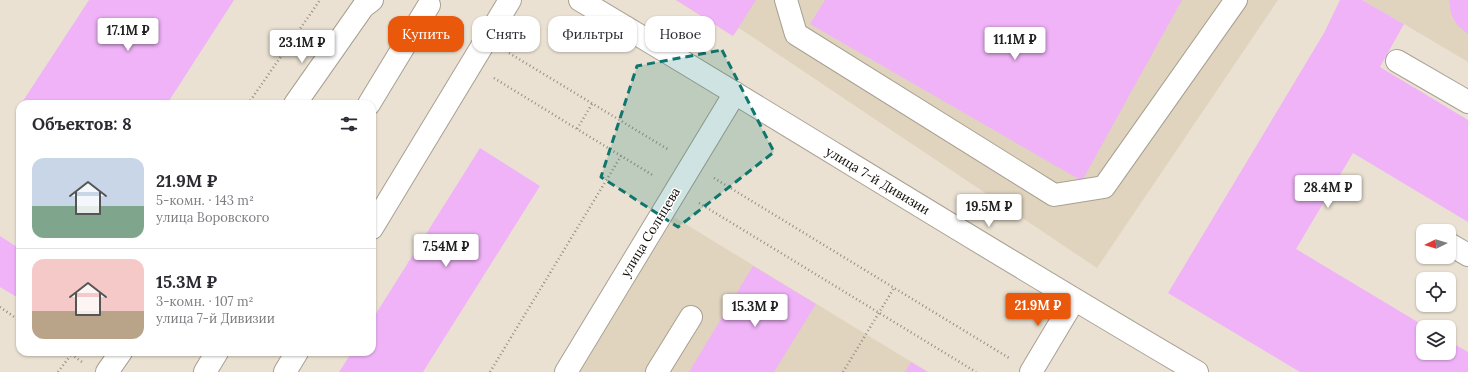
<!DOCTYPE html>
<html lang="ru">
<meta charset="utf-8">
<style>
:root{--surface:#fff;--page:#f7f7f7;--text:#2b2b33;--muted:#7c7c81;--line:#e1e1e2;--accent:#ea580c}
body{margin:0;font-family:Lora,serif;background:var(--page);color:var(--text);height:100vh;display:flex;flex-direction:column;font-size:15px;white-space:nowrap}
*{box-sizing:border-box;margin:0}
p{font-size:13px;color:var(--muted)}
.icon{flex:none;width:22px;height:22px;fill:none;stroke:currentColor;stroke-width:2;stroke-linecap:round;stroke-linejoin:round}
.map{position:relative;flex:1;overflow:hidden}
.side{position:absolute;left:16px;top:100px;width:360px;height:256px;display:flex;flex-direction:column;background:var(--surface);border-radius:12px;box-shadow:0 1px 3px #0004}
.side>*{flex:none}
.guide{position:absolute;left:388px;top:16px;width:380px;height:36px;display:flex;gap:8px}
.needle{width:26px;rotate:265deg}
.controls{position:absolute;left:1416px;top:224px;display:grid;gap:8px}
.controls a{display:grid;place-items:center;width:40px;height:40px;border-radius:8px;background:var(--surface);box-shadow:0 1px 3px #0004;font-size:20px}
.price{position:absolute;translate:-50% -34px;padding:0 9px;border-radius:4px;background:#fff;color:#222;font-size:13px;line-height:26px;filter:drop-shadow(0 1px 2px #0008)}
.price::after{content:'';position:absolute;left:50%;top:24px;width:12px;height:9px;margin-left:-6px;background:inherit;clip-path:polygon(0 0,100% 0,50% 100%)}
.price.selected{background:var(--accent);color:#fff}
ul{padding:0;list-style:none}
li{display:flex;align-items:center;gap:12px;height:100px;padding:0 16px}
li+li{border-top:1px solid var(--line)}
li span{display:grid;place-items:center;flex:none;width:112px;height:80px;border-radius:12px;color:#555}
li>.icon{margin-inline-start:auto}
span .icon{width:48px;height:48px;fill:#fffc;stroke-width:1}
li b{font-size:17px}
h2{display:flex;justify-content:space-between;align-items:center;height:48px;padding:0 16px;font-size:17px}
.tag{padding:0 14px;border-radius:12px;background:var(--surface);box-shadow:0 1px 3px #0004;font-size:14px;line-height:36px}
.tag.selected{background:var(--accent);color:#fff}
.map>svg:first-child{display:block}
.built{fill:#e0d4be}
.building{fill:#f0b3f8}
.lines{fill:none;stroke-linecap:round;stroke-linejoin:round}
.minor-casing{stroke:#a8a092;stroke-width:24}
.major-casing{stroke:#a8a092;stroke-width:24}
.path{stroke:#948e83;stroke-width:2.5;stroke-dasharray:1 3;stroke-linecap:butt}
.minor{stroke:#fff;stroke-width:22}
.major{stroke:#fff;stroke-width:22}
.marked{fill:#0f766e;fill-opacity:0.2;stroke:#0f766e;stroke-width:3;stroke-dasharray:8 5;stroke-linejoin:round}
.labels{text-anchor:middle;stroke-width:3;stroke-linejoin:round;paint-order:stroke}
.street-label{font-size:13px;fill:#0f0c07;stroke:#fff}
</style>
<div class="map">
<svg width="1468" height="372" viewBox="0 0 1468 372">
<rect width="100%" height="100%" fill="#eae1d2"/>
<g class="built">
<path d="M676,0H1278L1097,268L739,28L733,36Z"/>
<path d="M1362,0H1468V62L1404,24Z"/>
<path d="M674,217L928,372H580Z"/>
</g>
<g class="building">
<path d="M89,0H234L167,104H21Z"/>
<path d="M676,0H756L733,36Z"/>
<path d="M825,0H1182L1082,181L810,24Z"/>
<path d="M1340,0H1362L1404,24L1380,67L1468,120V222L1353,153L1296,249L1426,327H1423V353H1449V341L1468,352V372H1300L1168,293L1324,33Z"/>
<path d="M1449,0H1468V34L1457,25L1451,14Z"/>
<path d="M480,148L540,186L423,372H339L352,352H372V320Z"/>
<path d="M0,236L20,249V299L0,287Z"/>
<path d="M753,266L816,304L774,372H689Z"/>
<path d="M911,362L928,372H905Z"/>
</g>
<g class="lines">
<defs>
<g id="minor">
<path d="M786,0L796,34L1054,195L1104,187L1236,0"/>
<path d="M1397,61L1468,102"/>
<path d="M369,104L429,5"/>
<path d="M372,228L510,0"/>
<path d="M1449,244L1468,255"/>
<path d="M205,372L217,352"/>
<path d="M285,372L297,352"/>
<path d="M566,372L735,93"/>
<path d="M657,372L691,317"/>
<path d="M1031,372L1074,300"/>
</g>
<g id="major">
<path d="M580,0C787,123 990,251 1197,372"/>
<path d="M295,104L363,7L372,0"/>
<path d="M107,372L121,352"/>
</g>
</defs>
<use href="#minor" class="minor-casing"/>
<use href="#major" class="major-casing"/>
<g class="path">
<path d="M452,19L464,26"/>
<path d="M509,53L669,150"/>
<path d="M494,78L577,129"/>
<path d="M248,104L320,0"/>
<path d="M592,104L577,129L654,176"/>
<path d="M714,178L1009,358"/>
<path d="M699,203L976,372"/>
<path d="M0,307L20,321"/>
<path d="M68,352L82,362"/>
<path d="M58,372L73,352"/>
<path d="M490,372L621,156"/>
<path d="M843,372L894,288"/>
</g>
<use href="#minor" class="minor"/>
<use href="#major" class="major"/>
</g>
<path class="marked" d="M722,50L774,152L678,227L601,177L637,66Z"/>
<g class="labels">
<g class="street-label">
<text transform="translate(878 180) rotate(31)" y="5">улица 7-й Дивизии</text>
<text transform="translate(650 232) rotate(-59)" y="5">улица Солнцева</text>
</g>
</g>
</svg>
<div class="controls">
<a><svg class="needle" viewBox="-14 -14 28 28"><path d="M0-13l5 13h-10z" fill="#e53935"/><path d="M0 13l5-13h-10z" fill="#7c7c81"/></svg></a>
<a><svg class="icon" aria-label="locate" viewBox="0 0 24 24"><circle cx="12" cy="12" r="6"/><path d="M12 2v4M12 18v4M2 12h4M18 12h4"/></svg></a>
<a><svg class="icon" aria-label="layers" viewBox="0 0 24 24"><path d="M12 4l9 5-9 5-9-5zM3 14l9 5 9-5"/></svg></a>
</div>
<b class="price" style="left:128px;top:52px">17.1M ₽</b>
<b class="price" style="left:1015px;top:61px">11.1M ₽</b>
<b class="price" style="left:302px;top:64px">23.1M ₽</b>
<b class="price" style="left:1328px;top:209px">28.4M ₽</b>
<b class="price" style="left:989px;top:228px">19.5M ₽</b>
<b class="price" style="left:446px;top:268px">7.54M ₽</b>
<b class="price selected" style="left:1038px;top:327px">21.9M ₽</b>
<b class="price" style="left:755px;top:328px">15.3M ₽</b>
<div class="guide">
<a class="tag selected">Купить</a>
<a class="tag">Снять</a>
<a class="tag">Фильтры</a>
<a class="tag">Новое</a>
</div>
<section class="side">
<h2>Объектов: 8<svg class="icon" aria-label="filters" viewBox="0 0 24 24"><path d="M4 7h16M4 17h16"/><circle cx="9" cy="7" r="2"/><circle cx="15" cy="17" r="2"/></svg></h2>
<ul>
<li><span style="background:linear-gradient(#c9d6e8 60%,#7fa58c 0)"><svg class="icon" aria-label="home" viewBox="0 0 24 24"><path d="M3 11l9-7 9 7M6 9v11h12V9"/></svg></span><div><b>21.9M ₽</b><p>5-комн. · 143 m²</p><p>улица Воровского</p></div></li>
<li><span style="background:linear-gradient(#f6c9c9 65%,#b9a48a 0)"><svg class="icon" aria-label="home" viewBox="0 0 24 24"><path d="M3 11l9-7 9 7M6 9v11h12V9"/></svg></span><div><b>15.3M ₽</b><p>3-комн. · 107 m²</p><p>улица 7-й Дивизии</p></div></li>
</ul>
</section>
</div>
